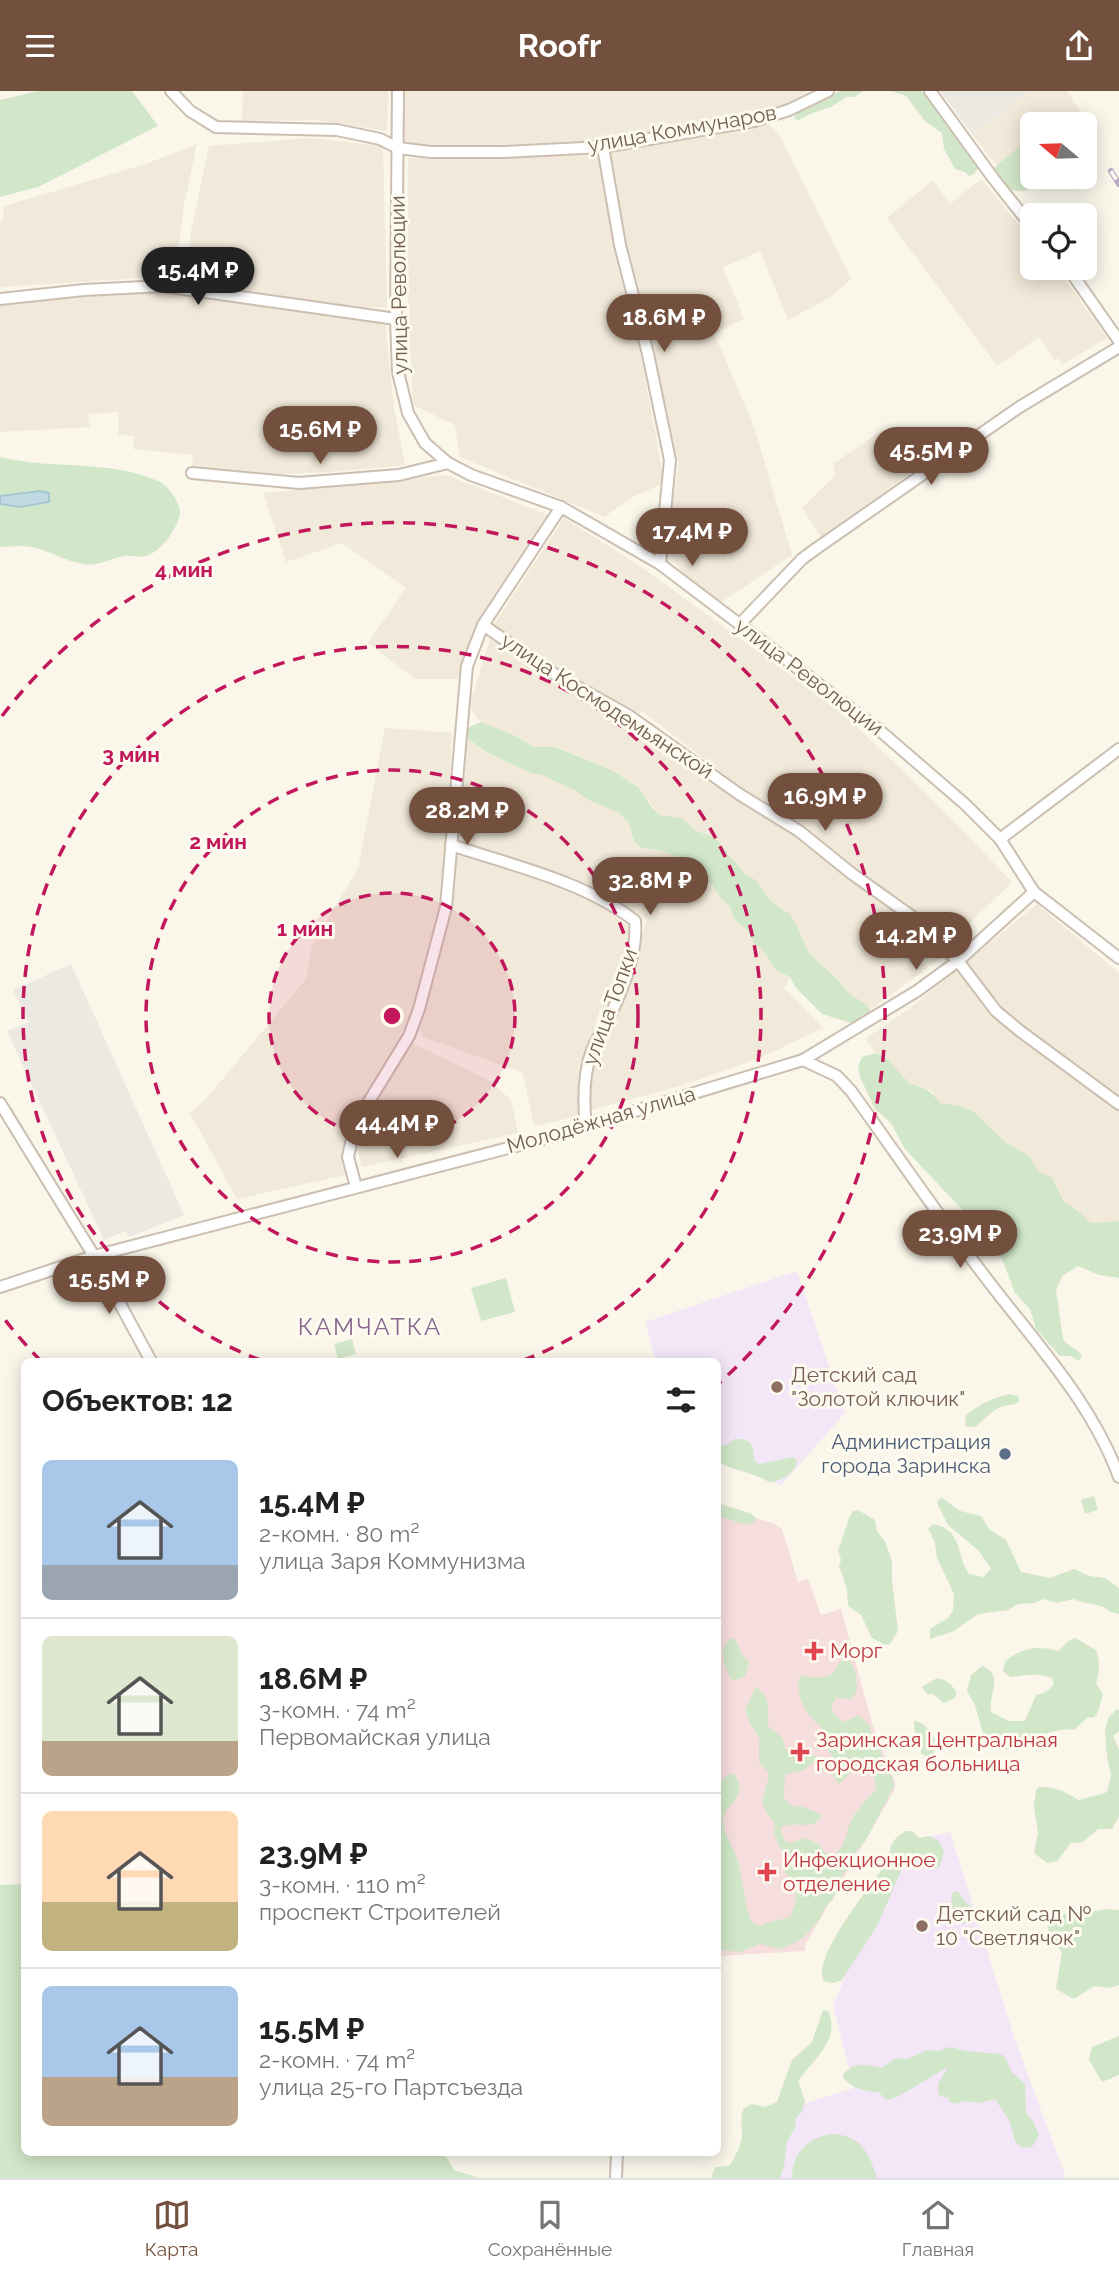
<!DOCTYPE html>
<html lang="ru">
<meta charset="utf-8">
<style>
:root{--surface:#fff;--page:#f6f6f6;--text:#222;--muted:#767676;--line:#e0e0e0;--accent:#734f3d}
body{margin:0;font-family:Raleway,sans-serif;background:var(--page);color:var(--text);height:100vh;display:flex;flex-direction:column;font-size:26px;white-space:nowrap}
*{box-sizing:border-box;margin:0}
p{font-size:23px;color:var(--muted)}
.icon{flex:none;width:38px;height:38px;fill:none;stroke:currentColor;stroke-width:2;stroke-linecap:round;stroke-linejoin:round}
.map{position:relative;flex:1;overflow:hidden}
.panel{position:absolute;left:21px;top:1267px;width:700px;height:798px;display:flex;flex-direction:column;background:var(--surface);border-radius:10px;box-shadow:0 4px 18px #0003}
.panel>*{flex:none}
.needle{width:46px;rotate:289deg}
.buttons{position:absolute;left:1020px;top:21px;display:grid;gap:14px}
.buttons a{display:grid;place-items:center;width:77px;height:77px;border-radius:10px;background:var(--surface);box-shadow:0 4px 18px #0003;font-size:35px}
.price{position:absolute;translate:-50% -60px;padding:0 16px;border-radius:24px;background:var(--accent);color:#fff;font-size:23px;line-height:46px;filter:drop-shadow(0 2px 4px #0008)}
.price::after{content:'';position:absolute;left:50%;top:42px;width:21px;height:16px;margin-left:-10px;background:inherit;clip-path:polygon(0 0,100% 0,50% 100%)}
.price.current{background:#222;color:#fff}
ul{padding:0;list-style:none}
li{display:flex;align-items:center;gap:21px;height:175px;padding:0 21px}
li+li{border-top:2px solid var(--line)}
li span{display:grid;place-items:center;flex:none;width:196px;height:140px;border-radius:10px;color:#555}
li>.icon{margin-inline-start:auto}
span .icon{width:84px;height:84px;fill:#fffc;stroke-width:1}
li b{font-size:30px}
h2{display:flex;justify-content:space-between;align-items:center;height:84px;padding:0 21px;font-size:30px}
header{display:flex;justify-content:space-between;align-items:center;height:91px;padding:0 21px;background:var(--accent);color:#fff;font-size:32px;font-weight:700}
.dock{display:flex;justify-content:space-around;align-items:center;height:98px;border-top:2px solid var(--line);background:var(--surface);font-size:19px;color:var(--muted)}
.dock a{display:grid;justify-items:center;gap:4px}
.dock .current{color:var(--accent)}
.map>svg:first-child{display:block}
.residential{fill:#f1e9d9}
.industrial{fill:#ece8e2}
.education{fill:#f3e6f7}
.medical{fill:#f7dede}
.green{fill:#d2e7c9}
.water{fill:#c0d9e2;stroke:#a7c7d3;stroke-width:2}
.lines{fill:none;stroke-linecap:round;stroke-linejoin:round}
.minor-casing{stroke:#ccbfb1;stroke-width:14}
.minor{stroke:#fff;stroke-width:10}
.rail-casing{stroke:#bba9c4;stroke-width:6}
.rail{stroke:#fdfaf0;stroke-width:3.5;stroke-dasharray:10;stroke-linecap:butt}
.ring{fill:none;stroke:#c2185b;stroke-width:3.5;stroke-dasharray:12 9}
.education-dot{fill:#8d6e63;stroke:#fdfaf0;stroke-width:2.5}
.service-dot{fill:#5c6f8a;stroke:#fdfaf0;stroke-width:2.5}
.health-dot{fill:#e0444e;stroke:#fdfaf0;stroke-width:2.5}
.labels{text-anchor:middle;stroke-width:6;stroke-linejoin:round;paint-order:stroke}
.street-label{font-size:21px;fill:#736050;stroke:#fdfaf0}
.education-label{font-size:21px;fill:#785e54;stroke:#fdfaf0;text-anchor:start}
.service-label{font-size:21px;fill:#4e5e75;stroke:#fdfaf0;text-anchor:end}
.health-label{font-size:21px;fill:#be3a42;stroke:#fdfaf0;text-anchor:start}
.quarter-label{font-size:24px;letter-spacing:2px;fill:#86678e;stroke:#fdfaf0}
.centre{fill:#c2185b;stroke:#fdfaf0;stroke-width:3.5}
.ring-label{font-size:21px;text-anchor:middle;font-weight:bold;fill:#c2185b;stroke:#fdfaf0;stroke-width:6;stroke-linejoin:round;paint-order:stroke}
</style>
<header><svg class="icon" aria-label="menu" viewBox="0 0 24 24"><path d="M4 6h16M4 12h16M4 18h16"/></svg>Roofr<svg class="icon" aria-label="share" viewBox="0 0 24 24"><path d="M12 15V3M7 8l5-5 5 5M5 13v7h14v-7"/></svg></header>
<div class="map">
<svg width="1119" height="2087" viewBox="0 0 1119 2087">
<rect width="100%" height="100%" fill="#faf6ea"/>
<g class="residential">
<path d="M243,0H388L387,40L317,29L242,30Z"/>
<path d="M402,0H809L780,17L628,48L451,56L403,53Z"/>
<path d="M1030,0H1067L1083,25L1062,33H1032V49L1019,56L997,75L973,44Z"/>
<path d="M768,33L780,45L851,188L831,206L788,229L760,160L723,176L744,228L714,242L754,336L792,464L720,512L684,485L670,463L672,413L679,372L622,137L609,61Z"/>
<path d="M309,47L383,55L387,216L341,217L186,188L190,145L209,55Z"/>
<path d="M197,53L184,114L175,185L0,196V130L3,129L4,115L143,74Z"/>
<path d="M598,64L637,240L664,392L634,405L604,426L460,366L455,334L413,314L408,214V67Z"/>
<path d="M981,88L1032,149V177H1057L1107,247L1062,274L1058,267L1055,269L1039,246L997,275L887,127L933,89L950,113Z"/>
<path d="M164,201L385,233L394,316L405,374L331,381L280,383L192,375L193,364L133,358L135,345L118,343L119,321L87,323L90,336L0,341V213L59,207Z"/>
<path d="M881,340L909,383L821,446L802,417L836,384L833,373Z"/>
<path d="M446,384L548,424L498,503L470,551L461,588H415L368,552L406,497L342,452L286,471L263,402Z"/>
<path d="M564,427L640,475L840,620L925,701L1012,791L950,851L808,739L748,702L642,620L639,622L548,571L493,535Z"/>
<path d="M490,548L615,621L806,752L886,813L942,866L870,919L867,914L850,903L837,887L808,861L786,819L770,809L756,789L746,784L715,747L695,739L683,728L671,727L657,721L639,697L626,689L568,660L556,656H533L516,645L481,631L469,616Z"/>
<path d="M385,637L452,642L443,801L407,936L376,987L343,1053L345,1084L237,1108L190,1022L206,1008L306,888L312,853L358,778Z"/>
<path d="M465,646L490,663L531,682L542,684L576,700L588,709L617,721L628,730L634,750L641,757L660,759L674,765L713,794L720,807L729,814L735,829L747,839L751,848L765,862L772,874L790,886L784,897L823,937L760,967L680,995L591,1019L588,1004L592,981L627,895L647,828L571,786L456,751Z"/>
<path d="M455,763L562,797L607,818L631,838L608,918L600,917L582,985L579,1025L534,1035L523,982L423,946L418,935L445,836L454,795Z"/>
<path d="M1037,813L1119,882V1130L1091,1132L1078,1120L1064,1111L1056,1091L1038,1080L1030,1066L1005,1052L973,1020L961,1015L940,1012L931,1000L921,995L910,993L888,969L876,962L865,948L909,918Z"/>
<path d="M412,952L490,990L511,1009L518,1042L362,1076L355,1050L376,1005Z"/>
</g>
<g class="industrial">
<path d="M940,0H1030L973,44Z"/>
<path d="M71,873L184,1124L129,1146L125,1140L104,1149L7,940L29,931L13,899Z"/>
</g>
<g class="education">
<path d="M797,1180L845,1322L781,1394L718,1372V1270H656L645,1231Z"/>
<path d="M950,1741L1014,1946L1065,2084L1064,2087H738L759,2027L854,1997L833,1915L898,1754Z"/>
</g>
<path class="medical" d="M718,1415L775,1433L782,1438L798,1491L808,1488L821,1524L841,1518L872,1632L895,1691V1698L805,1854V1860L718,1865Z"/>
<g class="green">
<path d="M38,0H132L158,35L38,96L0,106V9Z"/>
<path d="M840,0H863L854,6H846L831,16L810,23L799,29L794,28L796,23Z"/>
<path d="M891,0H921L933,10L965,53L967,61L976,69L979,76L974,83L969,85L965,81L955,78L944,58L942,42L925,30L906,5Z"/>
<path d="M1083,25L1094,26L1091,35V46L1085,51V33H1062Z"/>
<path d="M1032,49V86H1043L1025,100L1006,99L994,81L995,76L1019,56Z"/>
<path d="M0,366C52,379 109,368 158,390C167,393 179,410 180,420C180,435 161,461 146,465C139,467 131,464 125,465C110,467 99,476 83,473C66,470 49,460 32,456C22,454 10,456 0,456V413L20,416L40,400L0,405Z"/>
<path d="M481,631L516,645L533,656H556L613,680L639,697L653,718L661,724L683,728L695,739L715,747L746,784L756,789L770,809L790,823L796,833L808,861L836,887L850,903L867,914L870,919L869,923L851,932L822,923L797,898L790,886L776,879L765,862L754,852L747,839L735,829L729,814L720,807L713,794L674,765L660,759L641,757L634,750L628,730L617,721L588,709L576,700L542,684L531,682L490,663L465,646L467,637Z"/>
<path d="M876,962L888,969L910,993C925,996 931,1000 940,1012L961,1015L973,1020L1005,1051L1030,1066L1038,1080L1053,1087L1064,1111L1078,1120L1091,1132L1119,1130V1187L1099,1184L1078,1175L1062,1185L1056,1199L1063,1248C1068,1256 1077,1257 1082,1265L1079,1270L1070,1265H1060L1036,1238L1030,1218L1015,1202L1002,1168L990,1157L982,1140L905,1058L891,1032L875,1018L860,986L858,975L862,966Z"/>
<path d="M506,1187L515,1221L481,1230L471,1197Z"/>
<path d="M352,1248L356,1263L338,1268L334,1253Z"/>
<path d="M1008,1303L1018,1305L1019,1310L1016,1313C991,1316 992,1323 975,1336L965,1335L966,1324C980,1313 992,1308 1008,1303Z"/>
<path d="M734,1348C756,1348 751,1356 755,1370L759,1373L793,1366L797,1369C796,1383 782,1390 769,1391C753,1381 735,1380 718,1371V1354H727Z"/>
<path d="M1094,1405L1098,1419L1085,1423L1081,1409Z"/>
<path d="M940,1407L944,1408L960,1420L981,1425L989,1438L1006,1449L1021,1481L1050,1487L1074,1478L1089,1485L1105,1487L1119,1497V1523C1111,1522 1109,1519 1103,1516C1094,1512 1085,1513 1073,1508L1057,1512L1043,1508L1035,1512L1018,1513L1008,1519L978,1523L954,1540L930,1548V1538L948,1527L953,1519L954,1503L937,1467L935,1452L928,1437L934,1433C964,1441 955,1462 969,1483L983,1486L991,1478L979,1460L948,1434L937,1412Z"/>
<path d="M718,1412L752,1423L756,1427L755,1431L746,1434L718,1425Z"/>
<path d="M858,1419L875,1429L877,1440L885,1451L892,1470V1490L898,1540L890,1553L885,1554L872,1547L861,1524L848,1515L847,1498L839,1475L841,1469L838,1459C843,1449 848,1426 853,1420Z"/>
<path d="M731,1547L735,1548L742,1563L749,1571L745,1586L736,1589L731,1588C724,1575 717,1557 731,1547Z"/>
<path d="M1075,1547L1096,1559C1100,1571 1100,1579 1096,1592L1103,1604L1097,1624L1092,1627L1088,1626L1074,1639C1051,1636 1030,1651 1008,1659L994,1656L985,1650L975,1614L967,1600L971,1584L982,1575C1005,1584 988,1603 991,1621L1009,1630H1025L1036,1604C1045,1602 1049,1600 1054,1592L1052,1587C1037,1581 1025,1585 1010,1586L1003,1580L1005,1570C1022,1557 1038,1554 1058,1560L1070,1549Z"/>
<path d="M843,1567H848C856,1578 862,1598 851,1609L837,1606L832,1614V1620L843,1631L858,1624L869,1633L874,1651L881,1660L882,1670L892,1686L894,1695L866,1749L856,1760L851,1774L841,1786L833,1808L826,1815L820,1828L803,1847L786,1856L779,1858L760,1853L740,1861L718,1859C717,1841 721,1824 718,1807V1692L729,1683H734C751,1704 724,1716 723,1726C722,1736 728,1748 733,1757C744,1781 742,1808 752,1832L760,1835C770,1829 779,1830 790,1826L796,1811L794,1789L785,1782L783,1762L774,1744L775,1733L765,1720L762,1710L769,1685L767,1680L759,1671V1646L750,1633L745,1618L756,1596C771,1606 768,1618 768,1635L783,1647L785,1657L791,1665C802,1669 805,1664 816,1665V1669L804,1679L785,1683L784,1707L790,1714L804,1716L822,1724C814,1742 794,1728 780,1737L785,1750L790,1752L806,1747L819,1753L825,1762H836C847,1753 846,1738 853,1726C859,1716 867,1708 876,1699V1695L870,1673L866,1671L857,1673L842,1691L838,1693L833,1683L834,1668L826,1656L825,1640C810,1627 795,1609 799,1588L803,1585C812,1586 825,1588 833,1582C836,1579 839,1571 843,1567Z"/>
<path d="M937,1587C947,1589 953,1594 957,1603L955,1607L944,1612L933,1603H927L922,1596Z"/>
<path d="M1116,1619H1119V1640L1113,1645L1119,1659V1725L1112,1738H1098L1083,1751L1071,1752L1057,1770L1047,1772L1034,1762L1038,1742L1034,1715L1036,1699L1039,1696C1055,1695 1066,1701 1079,1709L1105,1702L1108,1698L1111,1683L1107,1666L1105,1638L1109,1626Z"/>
<path d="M914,1630C926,1631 930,1640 936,1650L933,1665L929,1668L921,1662C921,1650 913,1642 914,1630Z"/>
<path d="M906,1740H912L919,1747L929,1745L938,1749L944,1761L940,1775L935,1778C927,1777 919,1767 911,1763L907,1766L878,1833L842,1889L834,1892L825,1891C808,1871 871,1795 884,1775C894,1759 885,1752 906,1740Z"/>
<path d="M24,1793V2062H444L454,2079L480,2087H0V1794Z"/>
<path d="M957,1800L972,1818L969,1831L964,1833L951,1817L952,1802Z"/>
<path d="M1107,1818L1119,1819V1894L1109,1897L1094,1895L1074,1908L1056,1898L1062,1861L1050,1848L1047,1832C1063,1816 1088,1823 1107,1818Z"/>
<path d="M823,1919L828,1920C842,1948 812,1970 798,1990L805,2010L802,2020L796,2027L795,2037L787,2050L784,2076L780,2087H711L715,2076L729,2075C735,2068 742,2052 742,2042C742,2032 740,2029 743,2018L752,2013L765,2016L777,2011L792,1969L812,1951Z"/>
<path d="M1119,1945V1984L1102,1991L1089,1969L1092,1956Z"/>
<path d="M950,1956L967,1960L1000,1963L1005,1966L1012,1981L1025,1993L1026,2022L1033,2030L1039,2044L1032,2056L1022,2057L1015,2050L1010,2031L995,2008L979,2012L965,2010L955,2013L950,2011L948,2007L940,2005C934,1993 943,1986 948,1976L897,2006L887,2009L878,2001C867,2002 851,1996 843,1987L844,1982C857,1970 866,1974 882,1977L896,1967L907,1968L927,1959L938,1960Z"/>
<path d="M836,2043C863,2047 869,2063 877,2087H792C792,2061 810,2044 836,2043Z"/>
</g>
<path class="water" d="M40,400L49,402V411L20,416L0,413V405Z"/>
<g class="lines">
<defs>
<g id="minor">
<path d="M171,0L190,20L216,36L337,39L380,48L398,57L431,61H503L603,56L754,30L789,19L828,0"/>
<path d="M398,0L396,228L398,281L408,322L425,352L448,372L471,384L561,416L660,473L878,638L966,714L1000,748L1034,801L1119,867"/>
<path d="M930,0L993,87L1032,136"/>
<path d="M603,56L620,154L648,263L670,369L660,473"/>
<path d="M1068,177L1119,250"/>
<path d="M0,208L84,199L163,195L396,228"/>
<path d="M192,382L299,392L399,384L448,372"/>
<path d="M740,533L802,468L817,457L1018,317L1119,256"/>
<path d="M483,534L553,582L628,624L739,703L799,740L851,782L914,827L958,870L996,920L1020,940L1119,1013"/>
<path d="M1000,748L1119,658"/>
<path d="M451,754C511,774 586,791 635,830C638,859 623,898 610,925C605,936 597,947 592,959C583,984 583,1009 586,1035"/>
<path d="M803,969L837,985L851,1000C895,1061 937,1123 983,1183C1031,1247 1091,1309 1119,1386"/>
<path d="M0,1012L94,1165L151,1270"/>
<path d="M356,1096L348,1066L353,1043L360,1025L409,945L419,918L446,816L467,575L483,534L561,416"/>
<path d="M0,1196L94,1165L543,1048L803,969L917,900L958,870L1034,801"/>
<path d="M616,2087L617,2062"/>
</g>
</defs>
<use href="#minor" class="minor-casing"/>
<use href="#minor" class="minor"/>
<defs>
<path id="rail" d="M1111,80L1119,93"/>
</defs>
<use href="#rail" class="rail-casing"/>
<use href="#rail" class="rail"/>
</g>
<circle cx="392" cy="925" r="123" fill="#c2185b" fill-opacity=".12"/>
<g class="ring">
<circle cx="392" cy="925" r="123"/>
<circle cx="392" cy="925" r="246"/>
<path d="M260 1269A369 369 0 1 1 524 1269"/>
<path d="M41 1270A492 492 0 0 1 2 1225M2 625A492 492 0 1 1 718 1293"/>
</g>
<g class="education-dot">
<circle cx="777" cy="1296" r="7"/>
<circle cx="922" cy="1835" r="7"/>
</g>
<circle class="service-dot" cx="1005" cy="1363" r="7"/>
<g class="health-dot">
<path d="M810.5 1549.5h7v7h7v7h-7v7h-7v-7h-7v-7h7z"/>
<path d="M796.5 1650.5h7v7h7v7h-7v7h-7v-7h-7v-7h7z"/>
<path d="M763.5 1770.5h7v7h7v7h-7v7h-7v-7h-7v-7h7z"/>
</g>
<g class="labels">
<g class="street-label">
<text transform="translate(682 38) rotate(-10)" y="7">улица Коммунаров</text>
<text transform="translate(399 194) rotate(-91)" y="7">улица Революции</text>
<text transform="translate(809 586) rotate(37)" y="7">улица Революции</text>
<text transform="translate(607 615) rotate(33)" y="7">улица Космодемьянской</text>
<text transform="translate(610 916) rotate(-70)" y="7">улица Топки</text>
<text transform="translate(601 1029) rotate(-16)" y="7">Молодёжная улица</text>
</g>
<g class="education-label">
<text x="791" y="1291">Детский сад<tspan x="791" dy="24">"Золотой ключик"</tspan></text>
<text x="936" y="1830">Детский сад №<tspan x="936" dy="24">10 "Светлячок"</tspan></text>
</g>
<g class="service-label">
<text x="991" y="1358">Администрация<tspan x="991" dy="24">города Заринска</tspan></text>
</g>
<g class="health-label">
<text x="830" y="1567">Морг</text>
<text x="816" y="1656">Заринская Центральная<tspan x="816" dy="24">городская больница</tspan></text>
<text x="783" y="1776">Инфекционное<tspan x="783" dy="24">отделение</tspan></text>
</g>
<g class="quarter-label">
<text x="370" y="1244">КАМЧАТКА</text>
</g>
</g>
<circle cx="392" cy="925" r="10" class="centre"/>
<g class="ring-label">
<text x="184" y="486">4 мин</text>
<text x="131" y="671">3 мин</text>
<text x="218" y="758">2 мин</text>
<text x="305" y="845">1 мин</text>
</g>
</svg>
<div class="buttons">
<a><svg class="needle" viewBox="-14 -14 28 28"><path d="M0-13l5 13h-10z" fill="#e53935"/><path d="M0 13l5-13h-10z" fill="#767676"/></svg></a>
<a><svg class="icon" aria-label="locate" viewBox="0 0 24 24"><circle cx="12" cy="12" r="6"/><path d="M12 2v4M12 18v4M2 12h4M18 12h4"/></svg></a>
</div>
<b class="price current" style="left:198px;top:216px">15.4M ₽</b>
<b class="price" style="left:664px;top:263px">18.6M ₽</b>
<b class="price" style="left:320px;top:375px">15.6M ₽</b>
<b class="price" style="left:931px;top:396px">45.5M ₽</b>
<b class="price" style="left:692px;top:477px">17.4M ₽</b>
<b class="price" style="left:825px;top:742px">16.9M ₽</b>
<b class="price" style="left:467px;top:756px">28.2M ₽</b>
<b class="price" style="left:650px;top:826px">32.8M ₽</b>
<b class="price" style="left:916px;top:881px">14.2M ₽</b>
<b class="price" style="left:397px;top:1069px">44.4M ₽</b>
<b class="price" style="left:960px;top:1179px">23.9M ₽</b>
<b class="price" style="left:109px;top:1225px">15.5M ₽</b>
<section class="panel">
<h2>Объектов: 12<svg class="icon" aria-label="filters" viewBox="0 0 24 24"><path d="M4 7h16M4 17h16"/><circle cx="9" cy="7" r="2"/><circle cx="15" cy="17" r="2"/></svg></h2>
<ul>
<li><span style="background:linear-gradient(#a9c7e8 75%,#9aa5b1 0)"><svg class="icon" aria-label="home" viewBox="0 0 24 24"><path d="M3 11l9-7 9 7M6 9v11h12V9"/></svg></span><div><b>15.4M ₽</b><p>2-комн. · 80 m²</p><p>улица Заря Коммунизма</p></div></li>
<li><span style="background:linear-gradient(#dfe7d0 75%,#b9a48a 0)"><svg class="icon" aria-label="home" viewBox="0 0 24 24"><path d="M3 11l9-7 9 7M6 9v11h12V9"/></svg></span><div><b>18.6M ₽</b><p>3-комн. · 74 m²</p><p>Первомайская улица</p></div></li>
<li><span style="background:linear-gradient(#ffd9b3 65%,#c2b280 0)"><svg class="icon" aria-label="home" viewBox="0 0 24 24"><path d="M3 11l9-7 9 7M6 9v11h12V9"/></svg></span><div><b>23.9M ₽</b><p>3-комн. · 110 m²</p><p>проспект Строителей</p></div></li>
<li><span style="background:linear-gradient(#a9c7e8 65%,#b9a48a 0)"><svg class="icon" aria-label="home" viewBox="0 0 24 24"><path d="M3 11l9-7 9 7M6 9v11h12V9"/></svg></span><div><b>15.5M ₽</b><p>2-комн. · 74 m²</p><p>улица 25-го Партсъезда</p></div></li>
</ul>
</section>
</div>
<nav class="dock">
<a class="current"><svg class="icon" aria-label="map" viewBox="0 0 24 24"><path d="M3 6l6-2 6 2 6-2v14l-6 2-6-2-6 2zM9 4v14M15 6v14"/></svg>Карта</a>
<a><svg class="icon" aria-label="saved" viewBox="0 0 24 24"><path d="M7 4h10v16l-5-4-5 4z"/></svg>Сохранённые</a>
<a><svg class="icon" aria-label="home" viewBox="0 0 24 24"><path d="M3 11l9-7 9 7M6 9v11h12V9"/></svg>Главная</a>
</nav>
